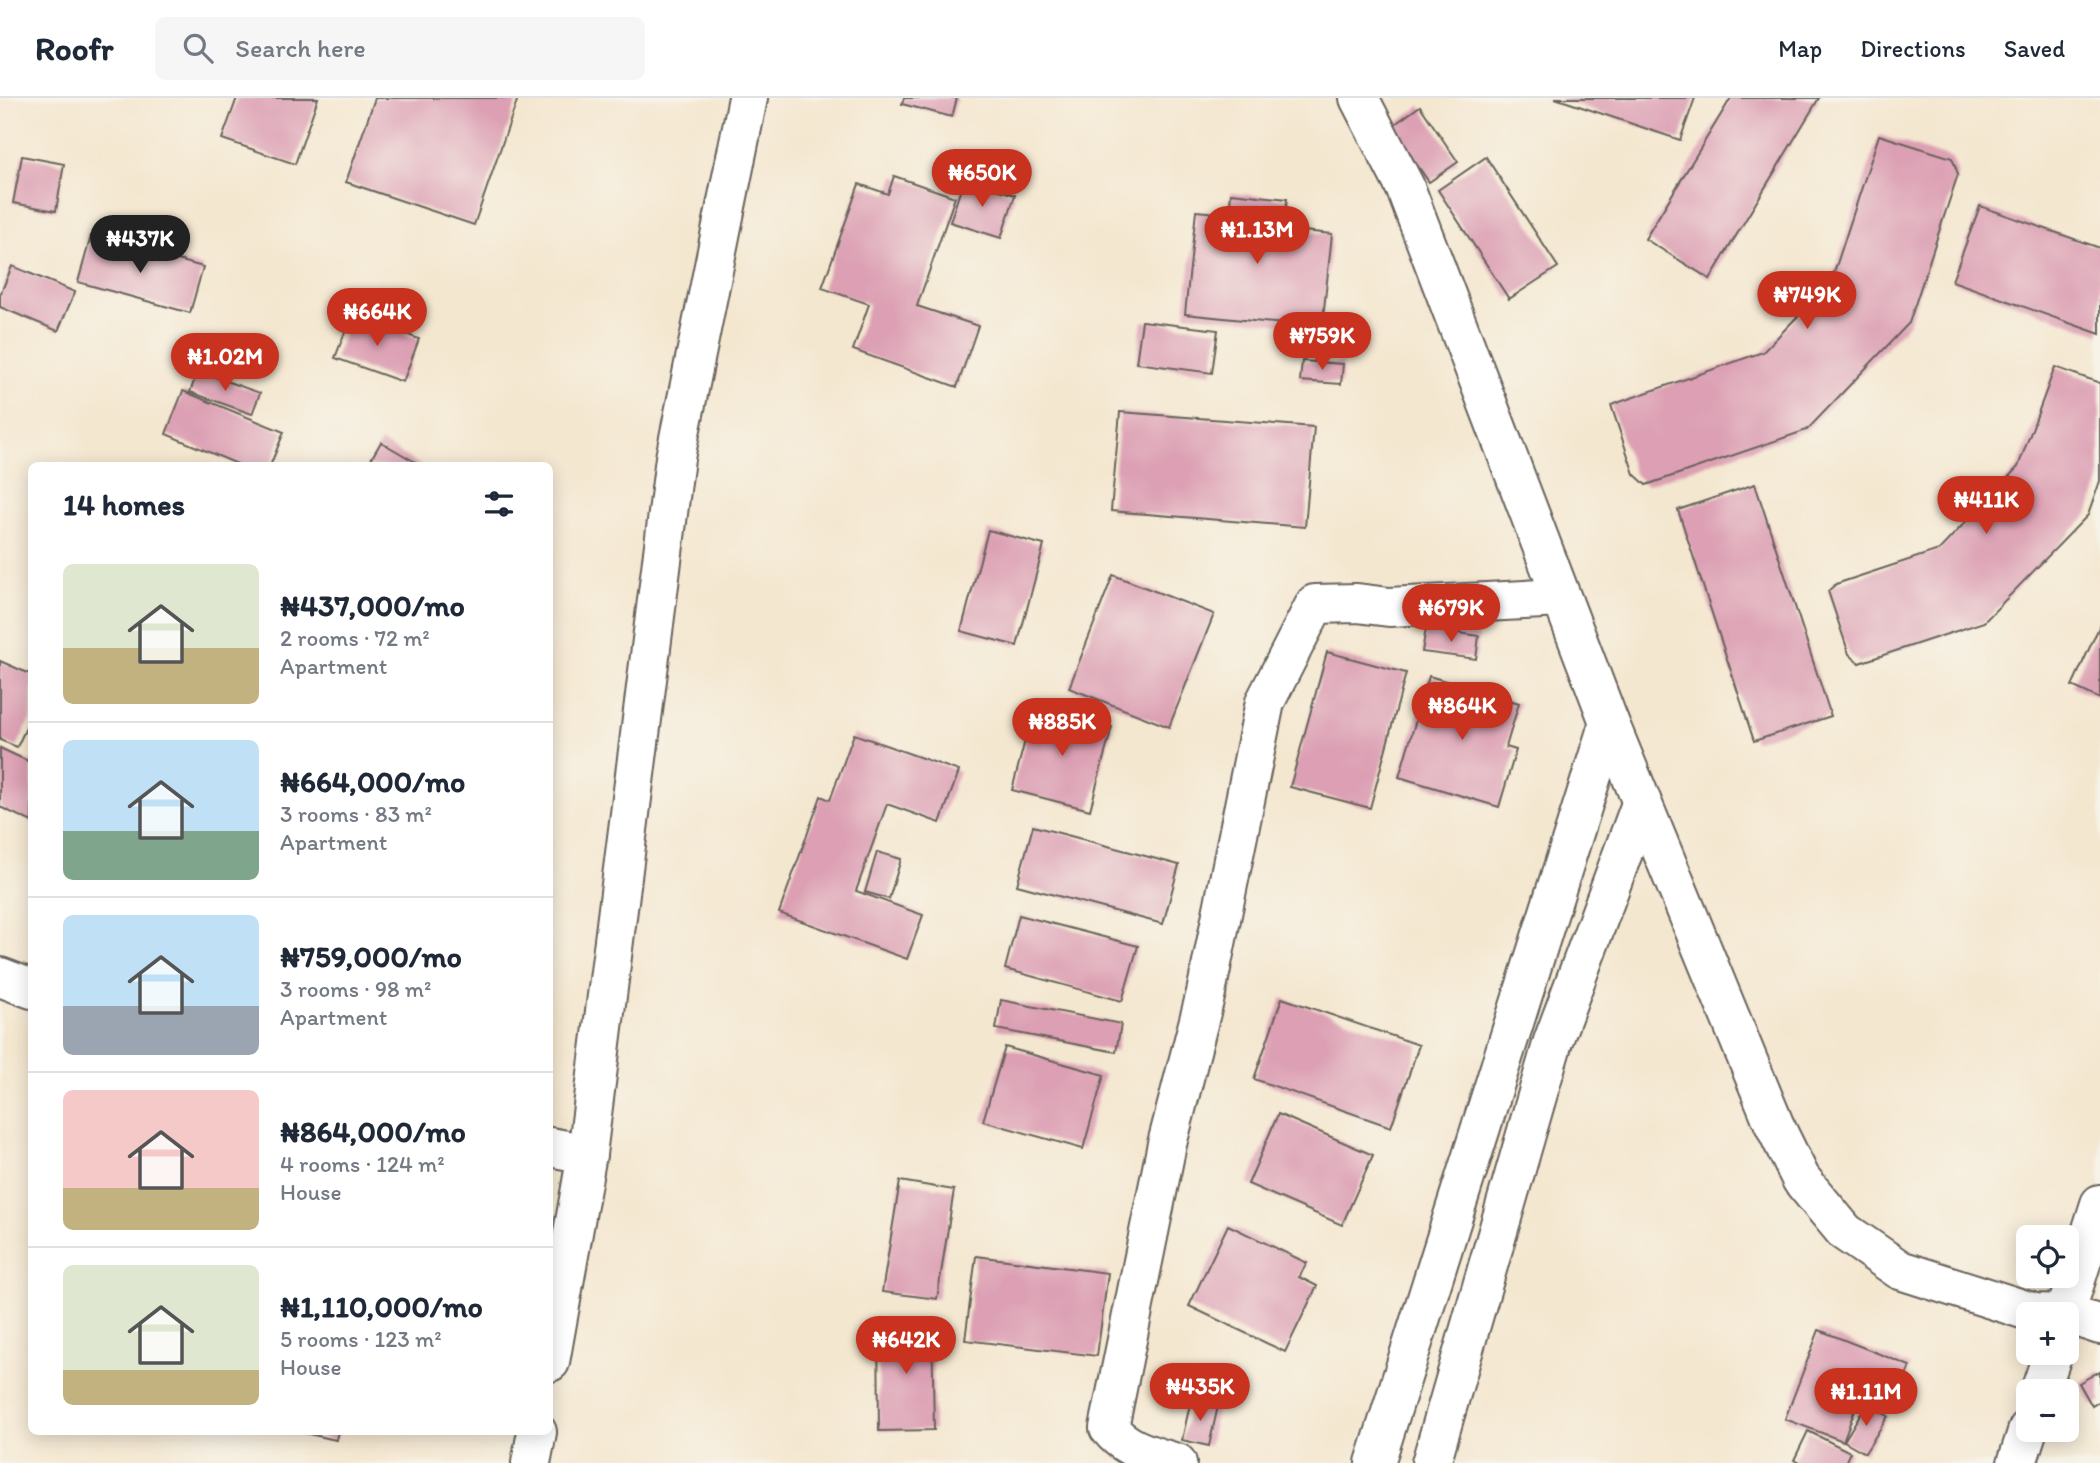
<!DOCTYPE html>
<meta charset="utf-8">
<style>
:root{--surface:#fff;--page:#f6f6f7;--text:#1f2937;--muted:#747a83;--line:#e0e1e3;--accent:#c8321e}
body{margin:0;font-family:Itim,sans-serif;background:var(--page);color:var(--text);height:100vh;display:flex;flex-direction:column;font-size:26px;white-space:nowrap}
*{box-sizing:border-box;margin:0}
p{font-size:23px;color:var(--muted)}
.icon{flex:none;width:38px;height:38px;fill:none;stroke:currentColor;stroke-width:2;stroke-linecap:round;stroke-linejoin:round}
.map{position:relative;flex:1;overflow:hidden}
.panel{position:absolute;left:28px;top:364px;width:525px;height:973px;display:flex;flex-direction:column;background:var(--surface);border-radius:10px;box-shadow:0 4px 18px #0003}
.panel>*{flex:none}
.controls{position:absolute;left:2016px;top:1127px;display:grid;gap:14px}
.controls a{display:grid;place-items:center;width:63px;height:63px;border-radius:10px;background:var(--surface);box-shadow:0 4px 18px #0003;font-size:35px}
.price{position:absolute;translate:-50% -60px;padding:0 16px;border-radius:24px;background:var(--accent);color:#fff;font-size:23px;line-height:46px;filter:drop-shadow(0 2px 4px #0008)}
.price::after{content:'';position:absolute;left:50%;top:42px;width:21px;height:16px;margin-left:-10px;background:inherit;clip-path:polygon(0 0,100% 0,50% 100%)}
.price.current{background:#222;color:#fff}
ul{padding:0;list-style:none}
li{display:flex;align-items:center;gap:21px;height:175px;padding:0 35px}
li+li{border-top:2px solid var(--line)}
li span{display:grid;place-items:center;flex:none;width:196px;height:140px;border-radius:10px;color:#555}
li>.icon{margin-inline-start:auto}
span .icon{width:84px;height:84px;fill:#fffc;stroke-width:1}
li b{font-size:30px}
h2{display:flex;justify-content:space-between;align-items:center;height:84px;padding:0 35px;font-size:30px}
header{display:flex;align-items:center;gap:42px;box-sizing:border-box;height:98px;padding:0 35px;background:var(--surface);border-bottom:2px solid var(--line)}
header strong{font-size:33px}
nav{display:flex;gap:38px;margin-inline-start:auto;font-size:24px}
.search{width:490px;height:63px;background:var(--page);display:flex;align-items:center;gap:18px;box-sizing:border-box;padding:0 24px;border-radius:10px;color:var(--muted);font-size:26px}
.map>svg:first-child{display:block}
.building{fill:#dc9fb3}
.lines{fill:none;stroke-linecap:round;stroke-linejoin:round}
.minor-casing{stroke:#68635b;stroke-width:42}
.minor{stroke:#fff;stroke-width:38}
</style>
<header>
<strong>Roofr</strong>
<div class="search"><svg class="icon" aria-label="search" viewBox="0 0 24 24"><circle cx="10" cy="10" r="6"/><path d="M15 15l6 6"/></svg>Search here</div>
<nav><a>Map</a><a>Directions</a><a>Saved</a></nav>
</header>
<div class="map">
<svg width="2100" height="1365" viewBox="0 0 2100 1365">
<rect width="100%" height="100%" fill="#f7f3e8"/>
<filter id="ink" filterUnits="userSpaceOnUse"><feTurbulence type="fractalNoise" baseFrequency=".0143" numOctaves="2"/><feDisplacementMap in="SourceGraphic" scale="14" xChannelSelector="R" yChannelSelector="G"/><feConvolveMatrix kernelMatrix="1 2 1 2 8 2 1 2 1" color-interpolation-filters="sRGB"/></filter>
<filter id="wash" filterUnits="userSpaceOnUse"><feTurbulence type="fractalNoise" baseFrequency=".00686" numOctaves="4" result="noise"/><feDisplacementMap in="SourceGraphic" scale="28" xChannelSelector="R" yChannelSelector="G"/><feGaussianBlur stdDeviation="1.57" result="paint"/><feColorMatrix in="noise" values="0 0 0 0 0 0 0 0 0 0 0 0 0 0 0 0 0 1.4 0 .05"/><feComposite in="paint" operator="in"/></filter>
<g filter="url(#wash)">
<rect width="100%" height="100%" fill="#f4e7d0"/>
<g id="blocks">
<g class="building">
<path d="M237,0H318L295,66L222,41Z"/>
<path d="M375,0H518L474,127L346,84Z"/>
<path d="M904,0H957L952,19L902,6Z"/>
<path d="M1555,0H1695L1680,42Z"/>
<path d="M1731,0H1819L1710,181L1645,141Z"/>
<path d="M1420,8L1458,64L1429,84L1391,29Z"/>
<path d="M1879,37L1952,60L1958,76L1909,225L1807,332L1646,387L1634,376L1611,307L1763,254L1831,184Z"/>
<path d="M22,58L64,66L56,113L13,105Z"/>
<path d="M1486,59L1558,169L1509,201L1438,92Z"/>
<path d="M894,78L955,99L917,208L978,228L957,289L853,252L869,206L822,190L859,86L888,96Z"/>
<path d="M964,81L1015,97L1001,140L950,124Z"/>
<path d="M1231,95L1287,101L1284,131L1332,136L1322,230L1185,216L1196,113L1229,116Z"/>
<path d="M1980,108L2100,150V236L1952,183Z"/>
<path d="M91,138L203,169L190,215L78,184Z"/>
<path d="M12,168L75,194L58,233L0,209V197Z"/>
<path d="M352,216L419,241L403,284L335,260Z"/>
<path d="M1142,223L1218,232L1212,275L1136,265Z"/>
<path d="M1302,263L1343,266L1341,286L1300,283Z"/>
<path d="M2055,269L2100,285V383L2088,417L1984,524L1859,565L1849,556L1828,493L1836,486L1939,452L2018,369Z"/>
<path d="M198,273L260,295L252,316L190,294Z"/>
<path d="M183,293L284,334L270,368H242L166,336Z"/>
<path d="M1120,314L1314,329L1305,429L1111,413Z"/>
<path d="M381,344L422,368H367Z"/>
<path d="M1755,386L1831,618L1754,643L1678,412Z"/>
<path d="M988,432L1044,447L1017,548L961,533Z"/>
<path d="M1113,477L1214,516L1169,629L1069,590Z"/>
<path d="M2100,527V601L2072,588Z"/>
<path d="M1426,530L1479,538L1476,561L1422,554Z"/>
<path d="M1327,554L1406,575L1370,710L1290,689Z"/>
<path d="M0,563L32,577V617L17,649L0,642Z"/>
<path d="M1429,578L1519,605L1506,649L1516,652L1499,709L1399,679Z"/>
<path d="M1034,608L1112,629L1090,712L1012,692Z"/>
<path d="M854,636L959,673L940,725L887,706L856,793L923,817L907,861L779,815L821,698L830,702Z"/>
<path d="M0,650L32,665V724L0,709Z"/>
<path d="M1033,728L1179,767L1163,826L1017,787Z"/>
<path d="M877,754L901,761L889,801L865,794Z"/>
<path d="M1019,817L1138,848L1122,903L1005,871Z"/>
<path d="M1282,900L1419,947L1391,1029L1254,981Z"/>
<path d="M1001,902L1121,926L1116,954L996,931Z"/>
<path d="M1005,949L1104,977L1083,1051L983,1023Z"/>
<path d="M1278,1016L1373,1057L1342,1127L1248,1086Z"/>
<path d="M900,1083L954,1092L937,1201L882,1194Z"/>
<path d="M1228,1127L1307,1165L1299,1179L1317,1188L1285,1254L1189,1208Z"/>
<path d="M976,1158L1108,1175L1097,1258L965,1242Z"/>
<path d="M932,1223L934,1332L879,1333L878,1225Z"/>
<path d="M1819,1232L1910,1268L1892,1313L1859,1301L1843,1343L1785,1321Z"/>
<path d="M2100,1273V1303L2092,1308L2079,1285Z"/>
<path d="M1191,1302L1218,1308L1209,1348L1182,1342Z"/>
<path d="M1867,1305L1888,1318L1865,1355L1844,1343Z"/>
<path d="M1808,1333L1850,1354L1845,1365H1800L1794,1362Z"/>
<path d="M300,1334H338L336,1342Z"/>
</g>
</g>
</g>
<g filter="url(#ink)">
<use href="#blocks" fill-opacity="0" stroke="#68635b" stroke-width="2"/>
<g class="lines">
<defs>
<g id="minor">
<path d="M1359,0L1405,89L1609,624L1774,1026L1801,1081L1845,1134L1900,1172L2035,1215L2066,1216"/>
<path d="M0,879L32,891"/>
<path d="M550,1049L587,1056"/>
<path d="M2065,1216L2100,1106"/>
<path d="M2067,1216L2100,1227"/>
<path d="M550,1264L587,1056L675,360L748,0"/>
<path d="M2040,1293L2053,1255"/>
<path d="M531,1365L537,1334"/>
<path d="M1177,1365C1151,1357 1126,1352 1109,1330L1167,1046L1206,895L1265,604L1315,506L1357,505L1389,509L1561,500"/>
<path d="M1375,1365L1609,624"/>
<path d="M1431,1365L1553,943L1641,706"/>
<path d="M2017,1365L2028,1331"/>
</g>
</defs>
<use href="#minor" class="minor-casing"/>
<use href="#minor" class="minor"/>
</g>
</g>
</svg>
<div class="controls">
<a><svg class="icon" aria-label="locate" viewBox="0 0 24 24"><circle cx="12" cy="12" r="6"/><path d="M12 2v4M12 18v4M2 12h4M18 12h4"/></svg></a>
<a>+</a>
<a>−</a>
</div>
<b class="price" style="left:982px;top:111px">₦650K</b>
<b class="price" style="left:1257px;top:168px">₦1.13M</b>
<b class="price current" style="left:140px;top:177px">₦437K</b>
<b class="price" style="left:1807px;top:233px">₦749K</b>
<b class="price" style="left:377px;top:250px">₦664K</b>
<b class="price" style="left:1322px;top:274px">₦759K</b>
<b class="price" style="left:225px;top:295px">₦1.02M</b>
<b class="price" style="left:1986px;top:438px">₦411K</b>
<b class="price" style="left:1451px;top:546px">₦679K</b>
<b class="price" style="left:1462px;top:644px">₦864K</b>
<b class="price" style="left:1062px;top:660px">₦885K</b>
<b class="price" style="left:906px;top:1278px">₦642K</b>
<b class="price" style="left:1200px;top:1325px">₦435K</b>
<b class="price" style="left:1866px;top:1330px">₦1.11M</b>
<section class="panel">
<h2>14 homes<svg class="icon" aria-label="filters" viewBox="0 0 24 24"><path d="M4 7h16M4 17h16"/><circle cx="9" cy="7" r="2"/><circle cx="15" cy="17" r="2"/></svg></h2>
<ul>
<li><span style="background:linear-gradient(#dfe7d0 60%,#c2b280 0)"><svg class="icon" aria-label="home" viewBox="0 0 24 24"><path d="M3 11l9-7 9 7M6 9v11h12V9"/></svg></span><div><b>₦437,000/mo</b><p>2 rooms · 72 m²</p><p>Apartment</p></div></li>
<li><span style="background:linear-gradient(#bfe0f5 65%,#7fa58c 0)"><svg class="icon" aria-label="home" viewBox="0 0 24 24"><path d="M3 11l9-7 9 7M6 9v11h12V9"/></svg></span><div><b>₦664,000/mo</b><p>3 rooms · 83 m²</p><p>Apartment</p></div></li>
<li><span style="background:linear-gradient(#bfe0f5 65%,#9aa5b1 0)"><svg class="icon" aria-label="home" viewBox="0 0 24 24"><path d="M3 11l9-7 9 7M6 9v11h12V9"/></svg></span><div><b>₦759,000/mo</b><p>3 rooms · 98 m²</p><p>Apartment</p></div></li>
<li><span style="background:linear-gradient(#f6c9c9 70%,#c2b280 0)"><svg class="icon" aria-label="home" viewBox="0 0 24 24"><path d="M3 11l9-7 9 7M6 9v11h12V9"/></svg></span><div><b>₦864,000/mo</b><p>4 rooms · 124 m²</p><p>House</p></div></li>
<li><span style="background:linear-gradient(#dfe7d0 75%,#c2b280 0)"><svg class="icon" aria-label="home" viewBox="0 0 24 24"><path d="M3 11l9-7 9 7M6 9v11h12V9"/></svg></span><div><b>₦1,110,000/mo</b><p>5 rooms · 123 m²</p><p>House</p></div></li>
</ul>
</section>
</div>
